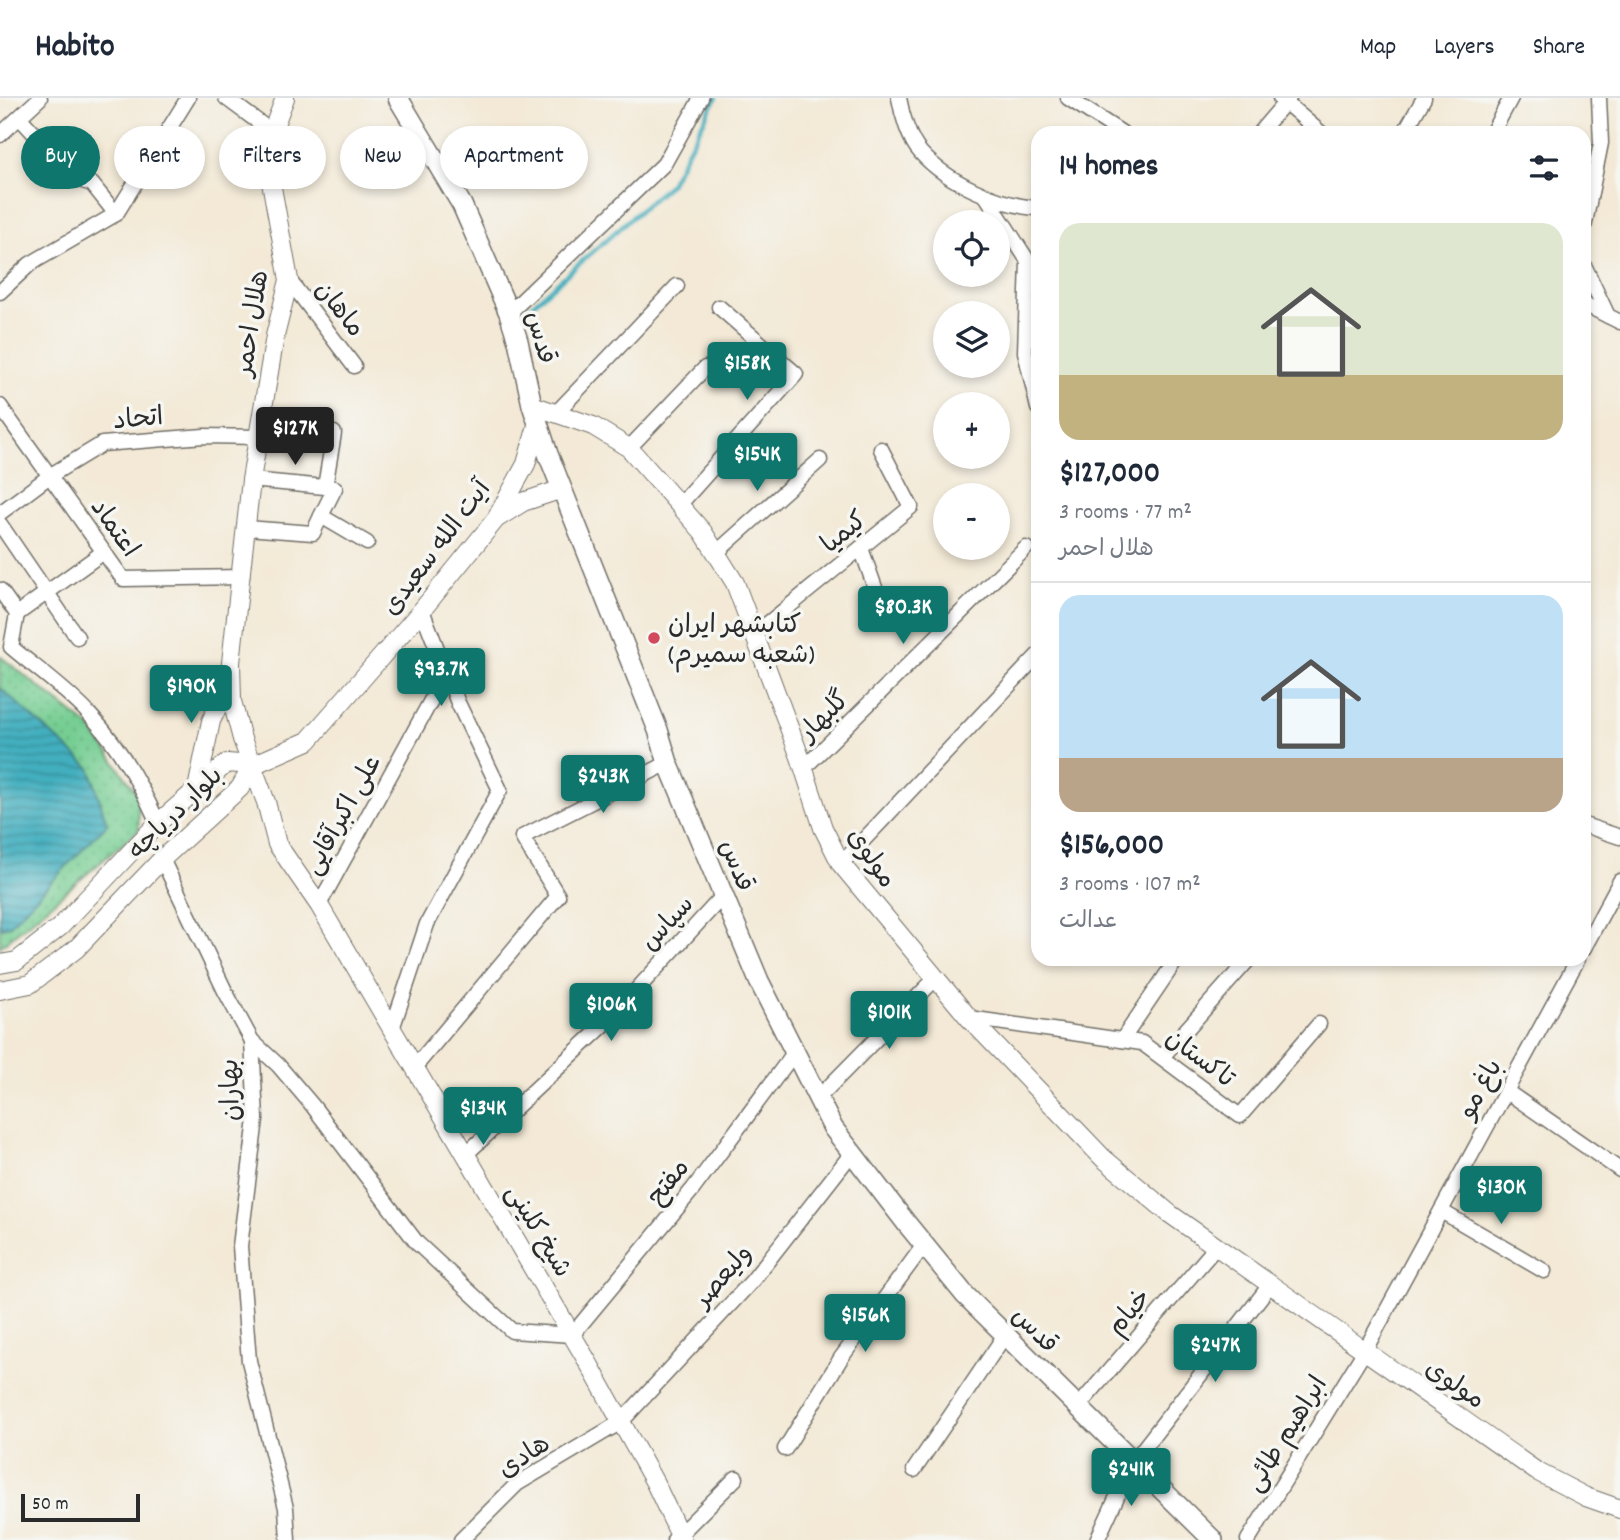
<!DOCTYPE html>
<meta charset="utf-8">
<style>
:root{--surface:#fff;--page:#f2f2f3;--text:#1f2937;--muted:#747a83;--line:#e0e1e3;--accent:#0f766e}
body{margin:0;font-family:Dekko,"Playpen Sans Arabic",sans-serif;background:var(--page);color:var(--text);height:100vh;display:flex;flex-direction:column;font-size:26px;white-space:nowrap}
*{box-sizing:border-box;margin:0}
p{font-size:23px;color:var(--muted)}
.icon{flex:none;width:38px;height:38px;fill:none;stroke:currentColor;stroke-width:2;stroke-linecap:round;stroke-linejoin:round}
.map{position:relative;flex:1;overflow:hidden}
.panel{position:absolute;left:1031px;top:28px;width:560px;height:840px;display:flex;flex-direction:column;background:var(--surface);border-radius:21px;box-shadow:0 4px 10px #0003}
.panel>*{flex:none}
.banner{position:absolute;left:21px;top:28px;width:665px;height:63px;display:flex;gap:14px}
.buttons{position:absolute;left:933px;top:112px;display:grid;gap:14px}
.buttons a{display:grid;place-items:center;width:77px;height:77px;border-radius:50%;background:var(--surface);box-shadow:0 4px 10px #0003;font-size:35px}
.scale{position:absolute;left:21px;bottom:18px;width:119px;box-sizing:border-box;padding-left:7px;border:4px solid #2b2b2b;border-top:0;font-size:19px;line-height:24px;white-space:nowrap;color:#2b2b2b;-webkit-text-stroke:5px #f6f6f2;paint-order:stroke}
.price{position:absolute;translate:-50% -60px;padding:0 16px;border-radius:7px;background:var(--accent);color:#fff;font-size:23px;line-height:46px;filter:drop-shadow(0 2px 4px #0008)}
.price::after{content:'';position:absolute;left:50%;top:42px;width:21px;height:16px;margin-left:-10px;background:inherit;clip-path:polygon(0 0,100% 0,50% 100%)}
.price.active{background:#222;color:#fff}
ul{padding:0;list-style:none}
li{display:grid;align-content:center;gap:14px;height:371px;padding:0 28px}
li+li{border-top:2px solid var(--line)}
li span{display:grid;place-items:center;height:217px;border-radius:21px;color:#555}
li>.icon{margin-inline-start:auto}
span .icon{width:126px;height:126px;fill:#fffc;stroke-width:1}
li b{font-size:30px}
h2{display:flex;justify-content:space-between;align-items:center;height:84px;padding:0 28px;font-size:30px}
.tag{padding:0 24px;border-radius:32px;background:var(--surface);box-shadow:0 4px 10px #0003;font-size:24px;line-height:63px}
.tag.active{background:var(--accent);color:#fff}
header{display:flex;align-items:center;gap:42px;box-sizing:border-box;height:98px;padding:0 35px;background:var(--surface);border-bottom:2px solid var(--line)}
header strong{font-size:33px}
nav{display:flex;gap:38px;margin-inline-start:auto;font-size:24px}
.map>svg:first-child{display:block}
.park{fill:url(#park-dots);stroke:#507c5f;stroke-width:2}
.water{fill:url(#water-rules);stroke:#366d75;stroke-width:2}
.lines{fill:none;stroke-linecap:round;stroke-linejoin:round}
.stream{stroke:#42afbf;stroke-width:4.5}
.minor-casing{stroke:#716e67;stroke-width:17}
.tertiary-casing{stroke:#716e67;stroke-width:20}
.secondary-casing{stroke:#716e67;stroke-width:22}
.minor{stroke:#fff;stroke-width:14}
.tertiary{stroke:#fff;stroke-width:18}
.secondary{stroke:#fff;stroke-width:19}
.poi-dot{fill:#d1495b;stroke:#f6f6f2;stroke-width:2.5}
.labels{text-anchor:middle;stroke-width:7;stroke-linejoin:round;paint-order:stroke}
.street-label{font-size:26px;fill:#2b2b2b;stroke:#f6f6f2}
.poi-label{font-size:26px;fill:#2b2b2b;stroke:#f6f6f2;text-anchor:start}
</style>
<header>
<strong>Habito</strong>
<nav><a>Map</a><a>Layers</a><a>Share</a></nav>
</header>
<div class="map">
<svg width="1620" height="1442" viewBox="0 0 1620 1442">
<defs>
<pattern id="park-dots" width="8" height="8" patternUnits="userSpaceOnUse" patternTransform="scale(1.75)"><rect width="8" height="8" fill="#76ce93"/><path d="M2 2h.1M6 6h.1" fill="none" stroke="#66b17f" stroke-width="1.8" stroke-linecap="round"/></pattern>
<pattern id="water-rules" width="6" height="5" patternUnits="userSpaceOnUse" patternTransform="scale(1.75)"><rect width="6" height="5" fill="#42afbf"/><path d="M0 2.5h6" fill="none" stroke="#378f9b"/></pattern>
</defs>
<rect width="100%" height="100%" fill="#f6f6f2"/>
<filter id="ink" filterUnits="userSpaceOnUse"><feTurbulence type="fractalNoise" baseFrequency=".0143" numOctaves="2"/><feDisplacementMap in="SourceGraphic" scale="14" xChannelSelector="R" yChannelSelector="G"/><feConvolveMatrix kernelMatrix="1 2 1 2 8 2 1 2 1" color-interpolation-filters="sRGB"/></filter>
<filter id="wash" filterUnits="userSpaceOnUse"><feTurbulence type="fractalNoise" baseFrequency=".00686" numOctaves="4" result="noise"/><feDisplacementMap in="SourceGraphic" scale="28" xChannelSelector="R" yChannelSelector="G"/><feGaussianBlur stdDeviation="1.57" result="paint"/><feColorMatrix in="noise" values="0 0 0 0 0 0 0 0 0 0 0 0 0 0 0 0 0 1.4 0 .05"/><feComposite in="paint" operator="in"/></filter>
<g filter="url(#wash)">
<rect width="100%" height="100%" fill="#f3e9d6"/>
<path class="park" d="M0,558L91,630L138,697L139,732L0,849Z"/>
<path class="water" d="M0,590L90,670L107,726L9,828L0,830Z"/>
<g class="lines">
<path class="stream" d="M524,214L670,86L716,0"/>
</g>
</g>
<g filter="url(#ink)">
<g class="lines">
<defs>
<g id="minor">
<path d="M226,0L272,34"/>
<path d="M899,0C902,17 909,42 921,55C947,84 1000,108 1038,110"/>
<path d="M1068,0L1122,35"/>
<path d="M1280,0L1321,35"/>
<path d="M20,20L76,81L92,86L116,116"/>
<path d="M1259,35L1289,0"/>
<path d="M1404,35L1424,0"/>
<path d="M1492,35L1511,0"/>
<path d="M0,37L40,0"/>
<path d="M986,98L1028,163L1038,172"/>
<path d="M1584,130L1601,45L1599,0"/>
<path d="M1028,163L1025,254L1038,310"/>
<path d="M1584,167L1608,218L1620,224"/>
<path d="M289,182L354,268"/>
<path d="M0,194L30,166L116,116L188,0"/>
<path d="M1584,206L1608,218"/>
<path d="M509,215L664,66L701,0"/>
<path d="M0,308L123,481L242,479"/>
<path d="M556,315L677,188"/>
<path d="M629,350L705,270"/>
<path d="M251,382L335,390L321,418L367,445"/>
<path d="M325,389L334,335"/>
<path d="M680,406L796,276L719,209"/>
<path d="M0,415L51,377L102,346L204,338L259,339"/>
<path d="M0,426L77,539"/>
<path d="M246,430L313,435L321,418"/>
<path d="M861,450L879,501"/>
<path d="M716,455L820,362"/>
<path d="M0,492L17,516L11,549C37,571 66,591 89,616C118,646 141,687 158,725"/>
<path d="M17,516L102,455"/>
<path d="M755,536L911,409L881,351"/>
<path d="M804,670L1026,450"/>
<path d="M1584,727L1620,739"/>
<path d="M162,761L225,893L252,943L278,967L312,1007L417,1145L512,1233L572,1237L693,1091L794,955"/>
<path d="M841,766L1038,557"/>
<path d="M319,807L446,575"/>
<path d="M1584,850L1620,783"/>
<path d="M969,920L1142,945L1240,1018L1319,926"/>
<path d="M392,931L427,826L500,692L458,605L422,512"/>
<path d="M1122,942L1177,861"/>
<path d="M252,943L256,1021L240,1148L249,1263L286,1410L288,1442"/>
<path d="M1162,959L1249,861"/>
<path d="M414,970L558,798L522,739L668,665"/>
<path d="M1506,993L1620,1072"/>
<path d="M818,1000L935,881"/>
<path d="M465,1057L606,925L722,799"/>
<path d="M1441,1113L1544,1173"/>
<path d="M1077,1310L1216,1149"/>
<path d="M785,1351L841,1260L924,1147"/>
<path d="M914,1372L1005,1237"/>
<path d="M461,1442L517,1386L621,1324L752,1183L852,1055"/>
<path d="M674,1442L736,1380"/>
<path d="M1097,1442L1133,1364L1270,1187"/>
<path d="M1248,1442L1364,1254L1578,861"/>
</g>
<g id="tertiary">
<path d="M285,0L272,34L269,57L271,84L289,182L275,238L251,382L231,565L232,603L242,641L266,704L277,746L319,807L589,1266L655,1385L682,1442"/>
<path d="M532,307L593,328L629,350L703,434L735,485L800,659L823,730L841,766L969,920L1103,1060L1170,1116L1536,1373L1586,1399L1620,1411"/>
<path d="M499,419L523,404L562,391"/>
<path d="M197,691L211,623L229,585"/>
<path d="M0,866L17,863L60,829L158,725L227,665L253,667L308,643L422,512L496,421L526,366L538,324"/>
<path d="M0,892L30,886L76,851L162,761L240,690L253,667"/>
</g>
<path id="secondary" d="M398,0L462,107L509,215L518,243L532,307L548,356L658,632L668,665L759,883L833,1030L907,1126L965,1197L1213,1442"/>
</defs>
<use href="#minor" class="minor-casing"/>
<use href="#tertiary" class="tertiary-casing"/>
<use href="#secondary" class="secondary-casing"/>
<use href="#minor" class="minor"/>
<use href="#tertiary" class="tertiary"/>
<use href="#secondary" class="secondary"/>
</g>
</g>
<circle class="poi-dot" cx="654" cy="540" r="7"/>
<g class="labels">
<g class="street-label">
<text transform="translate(341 210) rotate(52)" y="9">ماهان</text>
<text transform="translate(250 225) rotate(-81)" y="9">هلال احمر</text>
<text transform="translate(542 239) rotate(74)" y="9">قدس</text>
<text transform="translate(138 319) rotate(-5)" y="9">اتحاد</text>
<text transform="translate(116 429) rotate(55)" y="9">اعتماد</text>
<text transform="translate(843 433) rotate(-39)" y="9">کیمیا</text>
<text transform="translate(435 449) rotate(-53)" y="9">آیت الله سعیدی</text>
<text transform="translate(823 617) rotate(-45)" y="9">گلبهار</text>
<text transform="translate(174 714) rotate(-44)" y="9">بلوار دریاچه</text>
<text transform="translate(341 716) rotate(-61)" y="9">علی اکبرآقایی</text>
<text transform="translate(873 759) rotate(56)" y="9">مولوی</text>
<text transform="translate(738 767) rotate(68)" y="9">قدس</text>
<text transform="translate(666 824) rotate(-47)" y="9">سپاس</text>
<text transform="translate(1201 959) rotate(37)" y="9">تاکستان</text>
<text transform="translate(1479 990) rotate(-61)" y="9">باغ مو</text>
<text transform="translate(229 992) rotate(-92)" y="9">بهاران</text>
<text transform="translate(667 1083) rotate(-51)" y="9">مفتح</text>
<text transform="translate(540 1132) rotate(59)" y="9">شیخ کلینی</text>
<text transform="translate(722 1177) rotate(-49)" y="9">ولیعصر</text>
<text transform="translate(1128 1213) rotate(-50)" y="9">خیام</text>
<text transform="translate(1036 1231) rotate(45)" y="9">قدس</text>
<text transform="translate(1456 1285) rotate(35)" y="9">مولوی</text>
<text transform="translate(1285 1335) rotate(-58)" y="9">ابراهیم طائی</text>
<text transform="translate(523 1357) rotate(-34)" y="9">هادی</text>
</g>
<g class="poi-label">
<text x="668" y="534">کتابشهر ایران<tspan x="668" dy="30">(شعبه سمیرم)</tspan></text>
</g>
</g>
</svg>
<div class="buttons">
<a><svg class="icon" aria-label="locate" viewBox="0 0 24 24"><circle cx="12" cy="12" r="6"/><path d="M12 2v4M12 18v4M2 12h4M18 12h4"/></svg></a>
<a><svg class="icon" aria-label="layers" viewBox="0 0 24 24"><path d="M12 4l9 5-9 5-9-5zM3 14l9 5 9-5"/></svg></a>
<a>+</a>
<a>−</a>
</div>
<div class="scale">50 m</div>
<b class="price" style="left:747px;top:304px">$158K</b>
<b class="price active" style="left:295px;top:369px">$127K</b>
<b class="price" style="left:757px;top:395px">$154K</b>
<b class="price" style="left:903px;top:548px">$80.3K</b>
<b class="price" style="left:441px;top:610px">$93.7K</b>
<b class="price" style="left:191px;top:627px">$190K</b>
<b class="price" style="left:603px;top:717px">$243K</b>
<b class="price" style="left:611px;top:945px">$106K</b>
<b class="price" style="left:889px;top:953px">$101K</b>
<b class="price" style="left:483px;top:1049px">$134K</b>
<b class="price" style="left:1501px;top:1128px">$130K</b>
<b class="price" style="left:865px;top:1256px">$156K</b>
<b class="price" style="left:1215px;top:1286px">$247K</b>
<b class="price" style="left:1131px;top:1410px">$241K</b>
<div class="banner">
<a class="tag active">Buy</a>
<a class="tag">Rent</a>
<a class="tag">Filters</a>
<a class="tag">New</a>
<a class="tag">Apartment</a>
</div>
<section class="panel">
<h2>14 homes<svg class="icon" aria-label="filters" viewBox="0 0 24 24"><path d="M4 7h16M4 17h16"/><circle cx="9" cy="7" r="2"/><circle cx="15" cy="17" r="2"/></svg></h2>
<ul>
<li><span style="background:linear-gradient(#dfe7d0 70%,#c2b280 0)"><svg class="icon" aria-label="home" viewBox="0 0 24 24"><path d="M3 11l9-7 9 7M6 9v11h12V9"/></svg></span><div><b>$127,000</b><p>3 rooms · 77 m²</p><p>هلال احمر</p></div></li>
<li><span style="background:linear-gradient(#bfe0f5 75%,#b9a48a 0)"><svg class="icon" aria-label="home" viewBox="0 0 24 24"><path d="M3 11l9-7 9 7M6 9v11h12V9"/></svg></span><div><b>$156,000</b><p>3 rooms · 107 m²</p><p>عدالت</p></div></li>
</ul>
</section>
</div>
